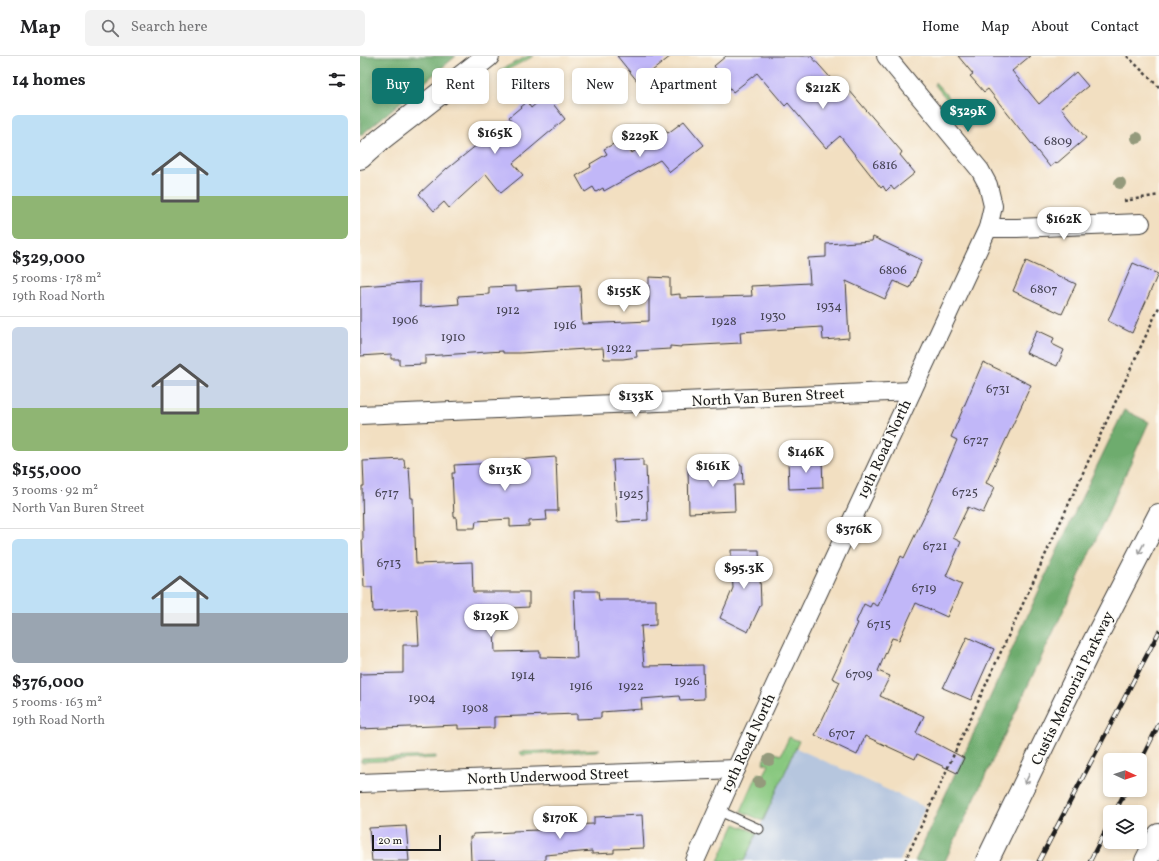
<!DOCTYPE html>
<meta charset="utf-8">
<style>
:root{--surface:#fff;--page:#f2f2f2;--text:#202124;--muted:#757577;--line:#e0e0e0;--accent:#0f766e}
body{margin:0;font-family:Vollkorn,serif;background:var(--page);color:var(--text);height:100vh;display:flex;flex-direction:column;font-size:15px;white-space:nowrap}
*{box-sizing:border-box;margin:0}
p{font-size:13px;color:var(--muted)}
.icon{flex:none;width:22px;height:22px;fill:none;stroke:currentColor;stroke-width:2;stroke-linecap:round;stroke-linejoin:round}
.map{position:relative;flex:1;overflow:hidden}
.panel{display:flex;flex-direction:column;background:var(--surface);width:360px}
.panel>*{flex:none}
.guide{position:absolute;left:12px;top:12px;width:380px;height:36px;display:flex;gap:8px}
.needle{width:26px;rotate:93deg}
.buttons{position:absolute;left:743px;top:697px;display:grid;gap:8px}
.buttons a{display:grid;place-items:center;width:44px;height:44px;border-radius:6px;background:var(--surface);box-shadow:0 2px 6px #0003;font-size:20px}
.scale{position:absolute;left:12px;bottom:10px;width:69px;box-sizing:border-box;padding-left:4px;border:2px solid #1c1c1c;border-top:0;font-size:11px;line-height:14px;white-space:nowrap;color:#1c1c1c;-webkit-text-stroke:3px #fdfcf7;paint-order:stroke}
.price{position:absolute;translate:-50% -34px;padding:0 9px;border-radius:14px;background:#fff;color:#222;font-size:13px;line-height:26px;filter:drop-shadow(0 1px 2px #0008)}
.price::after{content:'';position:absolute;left:50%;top:24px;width:12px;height:9px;margin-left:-6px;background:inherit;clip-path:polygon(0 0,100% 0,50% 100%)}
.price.selected{background:var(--accent);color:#fff}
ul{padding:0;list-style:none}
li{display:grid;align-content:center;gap:8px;height:212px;padding:0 12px}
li+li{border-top:1px solid var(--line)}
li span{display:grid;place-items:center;height:124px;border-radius:6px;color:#555}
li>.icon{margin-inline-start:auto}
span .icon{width:72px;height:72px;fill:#fffc;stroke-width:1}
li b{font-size:17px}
h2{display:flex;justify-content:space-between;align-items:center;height:48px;padding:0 12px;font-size:17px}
.pill{padding:0 14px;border-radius:6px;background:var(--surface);box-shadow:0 2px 6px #0003;font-size:14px;line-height:36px}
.pill.selected{background:var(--accent);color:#fff}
header{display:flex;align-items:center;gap:24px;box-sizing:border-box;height:56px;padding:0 20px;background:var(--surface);border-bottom:1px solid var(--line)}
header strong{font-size:19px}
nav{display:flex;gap:22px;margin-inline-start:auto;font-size:14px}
.search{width:280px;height:36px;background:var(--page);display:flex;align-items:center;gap:10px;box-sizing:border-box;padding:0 14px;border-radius:6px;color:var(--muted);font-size:15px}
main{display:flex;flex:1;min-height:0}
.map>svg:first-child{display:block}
.industrial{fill:#b6c6de}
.green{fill:#88c87f;stroke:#52724e}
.forest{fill:#6eac6e;stroke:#456445}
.building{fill:#c1b7f8}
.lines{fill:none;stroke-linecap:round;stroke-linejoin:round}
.service-casing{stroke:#3c3935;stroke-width:11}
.minor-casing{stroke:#3c3935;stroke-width:20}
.tertiary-casing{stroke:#3c3935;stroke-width:24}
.motorway-casing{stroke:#3c3935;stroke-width:24}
.path{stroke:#3c3935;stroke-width:2.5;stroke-dasharray:3 3;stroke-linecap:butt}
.service{stroke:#fff;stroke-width:9}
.minor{stroke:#fff;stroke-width:18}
.tertiary{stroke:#fff;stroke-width:22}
.motorway{stroke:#fff;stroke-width:22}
.rail-casing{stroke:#1c1c1c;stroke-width:4.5}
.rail{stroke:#fdfcf7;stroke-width:3;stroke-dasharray:9;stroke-linecap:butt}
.tree{fill:#949a7c}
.oneway{stroke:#999}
.labels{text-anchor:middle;stroke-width:3;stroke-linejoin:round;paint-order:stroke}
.number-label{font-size:13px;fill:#454353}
.street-label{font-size:15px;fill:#1c1c1c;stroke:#fdfcf7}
</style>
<header>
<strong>Map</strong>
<div class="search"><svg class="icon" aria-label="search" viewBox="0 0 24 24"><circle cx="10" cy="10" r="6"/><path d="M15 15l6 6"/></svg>Search here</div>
<nav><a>Home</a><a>Map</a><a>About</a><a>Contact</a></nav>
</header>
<main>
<section class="panel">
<h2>14 homes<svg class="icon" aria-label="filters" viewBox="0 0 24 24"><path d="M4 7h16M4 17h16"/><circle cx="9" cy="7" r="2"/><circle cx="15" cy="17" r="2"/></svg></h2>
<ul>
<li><span style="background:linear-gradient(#bfe0f5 65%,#8fb573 0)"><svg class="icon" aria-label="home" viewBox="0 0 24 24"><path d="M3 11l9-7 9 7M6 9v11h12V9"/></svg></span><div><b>$329,000</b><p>5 rooms · 178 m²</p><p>19th Road North</p></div></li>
<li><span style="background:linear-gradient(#c9d6e8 65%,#8fb573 0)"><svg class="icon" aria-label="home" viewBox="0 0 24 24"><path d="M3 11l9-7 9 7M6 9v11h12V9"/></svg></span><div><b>$155,000</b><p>3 rooms · 92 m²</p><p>North Van Buren Street</p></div></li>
<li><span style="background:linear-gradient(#bfe0f5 60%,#9aa5b1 0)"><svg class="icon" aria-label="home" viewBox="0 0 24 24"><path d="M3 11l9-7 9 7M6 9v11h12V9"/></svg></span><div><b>$376,000</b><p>5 rooms · 163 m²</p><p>19th Road North</p></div></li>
</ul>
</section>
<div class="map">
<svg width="799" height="805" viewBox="0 0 799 805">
<rect width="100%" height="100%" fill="#fdfcf7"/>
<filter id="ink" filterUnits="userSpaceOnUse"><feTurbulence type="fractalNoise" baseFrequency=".025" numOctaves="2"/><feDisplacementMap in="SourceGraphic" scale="8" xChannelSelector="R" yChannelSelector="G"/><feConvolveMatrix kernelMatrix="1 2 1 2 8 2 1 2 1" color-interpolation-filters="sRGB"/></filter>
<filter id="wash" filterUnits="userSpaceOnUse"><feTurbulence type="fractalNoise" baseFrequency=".012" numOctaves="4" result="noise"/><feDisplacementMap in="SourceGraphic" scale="16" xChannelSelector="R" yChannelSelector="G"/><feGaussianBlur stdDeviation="0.9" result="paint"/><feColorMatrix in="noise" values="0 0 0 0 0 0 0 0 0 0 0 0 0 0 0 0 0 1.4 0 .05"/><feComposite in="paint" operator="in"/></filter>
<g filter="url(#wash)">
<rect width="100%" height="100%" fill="#f2dfc1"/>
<path class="industrial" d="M436,692L565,751L540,805H384Z"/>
<g class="green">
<path d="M168,0H174L141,17L140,14Z"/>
<path d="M575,26L598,52H594L575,29Z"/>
<path d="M429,681L439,685L403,765L381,755L398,717L403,720L409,709L403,707L409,695L421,699Z"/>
<path d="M240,693L237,695L162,699L159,696Z"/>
<path d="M76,700V702L1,706L2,703Z"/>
<path d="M375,768L397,777L384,805H358Z"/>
</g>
<g class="forest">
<path d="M0,0H96L0,80Z"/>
<path d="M764,354L789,366L707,547L585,805H555L721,443Z"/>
</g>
<g id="blocks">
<g class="building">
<path d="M257,0H311L278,26Z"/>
<path d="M366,0H451L468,19L483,40L489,34L542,96L540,99L555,117L534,134L531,130L526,135L523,130L521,132L480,80L466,92L428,47L425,50L397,17L373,36L354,10Z"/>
<path d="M598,0H670L652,15L679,48L716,16L728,30L701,52L726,82L696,108L695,107L690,111L628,33L624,36L610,20L613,18Z"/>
<path d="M186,39L205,63L153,107L163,119L141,137L126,118L89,152L84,146L74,155L59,138L87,112V113L118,88L151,64L149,61L167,46L171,52Z"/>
<path d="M324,65L344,89L310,116L300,104L244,135L243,132L236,136L233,131L225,136L216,120L231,111L230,108L247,98L244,93L265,82L272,97L305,73L308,77Z"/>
<path d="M513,181L562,204L550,232L534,225L525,243L486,225L489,282L463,284L462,271L380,276L381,287L321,290V291L310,290V293L276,295L277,301L263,303H244L243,292L160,297H143V295L65,300V308L39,309V303H31V298L0,300V230L60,226V251L99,248L98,240L129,238V231L156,230V235L198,232L197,231L220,230L222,268L289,265V221L310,222V239L320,238V242L392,240L391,230L450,227L448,202L466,201V188L512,185Z"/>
<path d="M666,205L716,228L702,258L653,235Z"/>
<path d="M773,207L798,218L772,277L748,265Z"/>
<path d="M677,274L694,282L692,288L704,294L697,310L666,297Z"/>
<path d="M623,306L671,329L626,427L635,431L623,457L608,451L593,482L601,486L586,520L602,528L587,561L556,547L539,584L532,582L518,615L530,620L520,640L564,660L556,677L604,702L597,717L557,698L555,703L505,680L497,699L455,679L480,626L472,622L498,567L496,566L504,548L510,551L512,547L518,550L541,500L544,502L569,450L597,384L591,381Z"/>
<path d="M196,401L198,455H186L187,464L169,465V470L150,471V463L116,465L115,472H97L96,461H94L92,417H95L94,409L140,407V405Z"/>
<path d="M44,403L45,412L49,411L51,442H53L54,481H55L56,508L112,506L113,536H169V551L133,553L135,596L180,595V601L217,602L214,535H238L239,544H296V569L281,570L284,610L343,609L344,643L320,644L319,640L281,643L282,653L241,656V662L217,663V658L134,661V672L98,673V669L0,673V618L43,617V589H59L57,553L13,556L12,531H4L2,483H3L2,430H4L3,405Z"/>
<path d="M283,403V410H286L288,464L257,466L253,404Z"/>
<path d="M462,403L463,432L429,433L428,404Z"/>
<path d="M382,409L383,429H374L375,455L329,457L328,412Z"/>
<path d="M371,494H399L401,548L388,576L360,562L373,532Z"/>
<path d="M607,581L634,593L611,644L583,632Z"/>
<path d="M282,759L284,792L254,793V797L232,798V795L185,799V805H111L110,781H113V778L153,776V775L204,773V769L234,768V761Z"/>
<path d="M46,770L49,805H12L9,772Z"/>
</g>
</g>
</g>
<g filter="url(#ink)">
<use href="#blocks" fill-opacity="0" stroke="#3c3935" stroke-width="1"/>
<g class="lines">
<defs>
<path id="service" d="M357,754L399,773"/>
<g id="minor">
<path d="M628,172H657L781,167"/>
<path d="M0,359L552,335"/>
<path d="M0,727L376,713"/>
<path d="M335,805L376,713L628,172L633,150L628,129L620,114L526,0"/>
</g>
<path id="tertiary" d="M0,102L20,84L128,0"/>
<g id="motorway">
<path d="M627,805L728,597L799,459"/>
<path d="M786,805L799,779"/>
</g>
</defs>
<use href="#service" class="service-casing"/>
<use href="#minor" class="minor-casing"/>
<use href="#tertiary" class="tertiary-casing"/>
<use href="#motorway" class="motorway-casing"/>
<g class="path">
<path d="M767,0L799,31"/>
<path d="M764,145L799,139"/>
<path d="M545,805L799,251"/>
</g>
<use href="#service" class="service"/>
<use href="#minor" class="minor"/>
<use href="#tertiary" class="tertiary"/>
<use href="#motorway" class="motorway"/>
<defs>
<g id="rail">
<path d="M780,706L799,668"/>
<path d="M755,756L766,734"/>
<path d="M679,805L799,576"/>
<path d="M730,805L750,766"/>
</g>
</defs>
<use href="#rail" class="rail-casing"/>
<use href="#rail" class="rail"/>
</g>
<g class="tree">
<circle cx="777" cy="82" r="6"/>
<circle cx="760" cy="127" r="6"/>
<circle cx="409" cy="704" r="6"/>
<circle cx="399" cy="726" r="6"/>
</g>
<defs><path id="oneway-shaft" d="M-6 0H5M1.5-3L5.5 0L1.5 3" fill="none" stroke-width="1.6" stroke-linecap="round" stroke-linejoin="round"/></defs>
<g class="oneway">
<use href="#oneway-shaft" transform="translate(781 493) rotate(117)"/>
<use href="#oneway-shaft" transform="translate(667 723) rotate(116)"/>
</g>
</g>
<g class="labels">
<g class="number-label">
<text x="698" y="89">6809</text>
<text x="525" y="113">6816</text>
<text x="533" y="218">6806</text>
<text x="684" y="237">6807</text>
<text x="469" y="254">1934</text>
<text x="148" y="258">1912</text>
<text x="413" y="264">1930</text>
<text x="45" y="268">1906</text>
<text x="364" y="269">1928</text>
<text x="205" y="273">1916</text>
<text x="93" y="285">1910</text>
<text x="259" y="296">1922</text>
<text x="638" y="337">6731</text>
<text x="616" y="388">6727</text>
<text x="605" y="440">6725</text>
<text x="27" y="441">6717</text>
<text x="271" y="442">1925</text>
<text x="575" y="494">6721</text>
<text x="29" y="511">6713</text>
<text x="564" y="536">6719</text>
<text x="519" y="572">6715</text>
<text x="499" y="622">6709</text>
<text x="163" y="623">1914</text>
<text x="327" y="629">1926</text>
<text x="221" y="634">1916</text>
<text x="271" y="634">1922</text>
<text x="62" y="646">1904</text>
<text x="115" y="656">1908</text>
<text x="482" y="681">6707</text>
</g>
<g class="street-label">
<text transform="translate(408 341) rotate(-3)" y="5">North Van Buren Street</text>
<text transform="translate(524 393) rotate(-65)" y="5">19th Road North</text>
<text transform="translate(712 632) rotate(-64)" y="5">Custis Memorial Parkway</text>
<text transform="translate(388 687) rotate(-65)" y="5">19th Road North</text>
<text transform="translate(188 720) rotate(-2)" y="5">North Underwood Street</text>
</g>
</g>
</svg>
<div class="buttons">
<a><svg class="needle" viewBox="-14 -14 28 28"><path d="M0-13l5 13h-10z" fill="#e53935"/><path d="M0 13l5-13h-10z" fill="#757577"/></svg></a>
<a><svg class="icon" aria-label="layers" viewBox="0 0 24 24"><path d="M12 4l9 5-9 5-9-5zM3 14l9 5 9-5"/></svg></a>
</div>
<div class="scale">20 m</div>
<b class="price" style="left:463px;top:54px">$212K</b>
<b class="price selected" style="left:608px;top:77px">$329K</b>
<b class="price" style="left:135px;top:99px">$165K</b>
<b class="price" style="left:280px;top:102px">$229K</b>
<b class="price" style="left:704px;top:185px">$162K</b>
<b class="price" style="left:264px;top:257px">$155K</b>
<b class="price" style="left:276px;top:362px">$133K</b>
<b class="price" style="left:446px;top:418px">$146K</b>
<b class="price" style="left:353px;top:432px">$161K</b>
<b class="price" style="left:145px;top:436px">$113K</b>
<b class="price" style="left:494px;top:495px">$376K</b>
<b class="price" style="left:384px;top:534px">$95.3K</b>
<b class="price" style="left:131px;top:582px">$129K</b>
<b class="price" style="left:200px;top:784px">$170K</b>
<div class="guide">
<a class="pill selected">Buy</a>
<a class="pill">Rent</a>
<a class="pill">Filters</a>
<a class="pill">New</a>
<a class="pill">Apartment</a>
</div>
</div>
</main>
